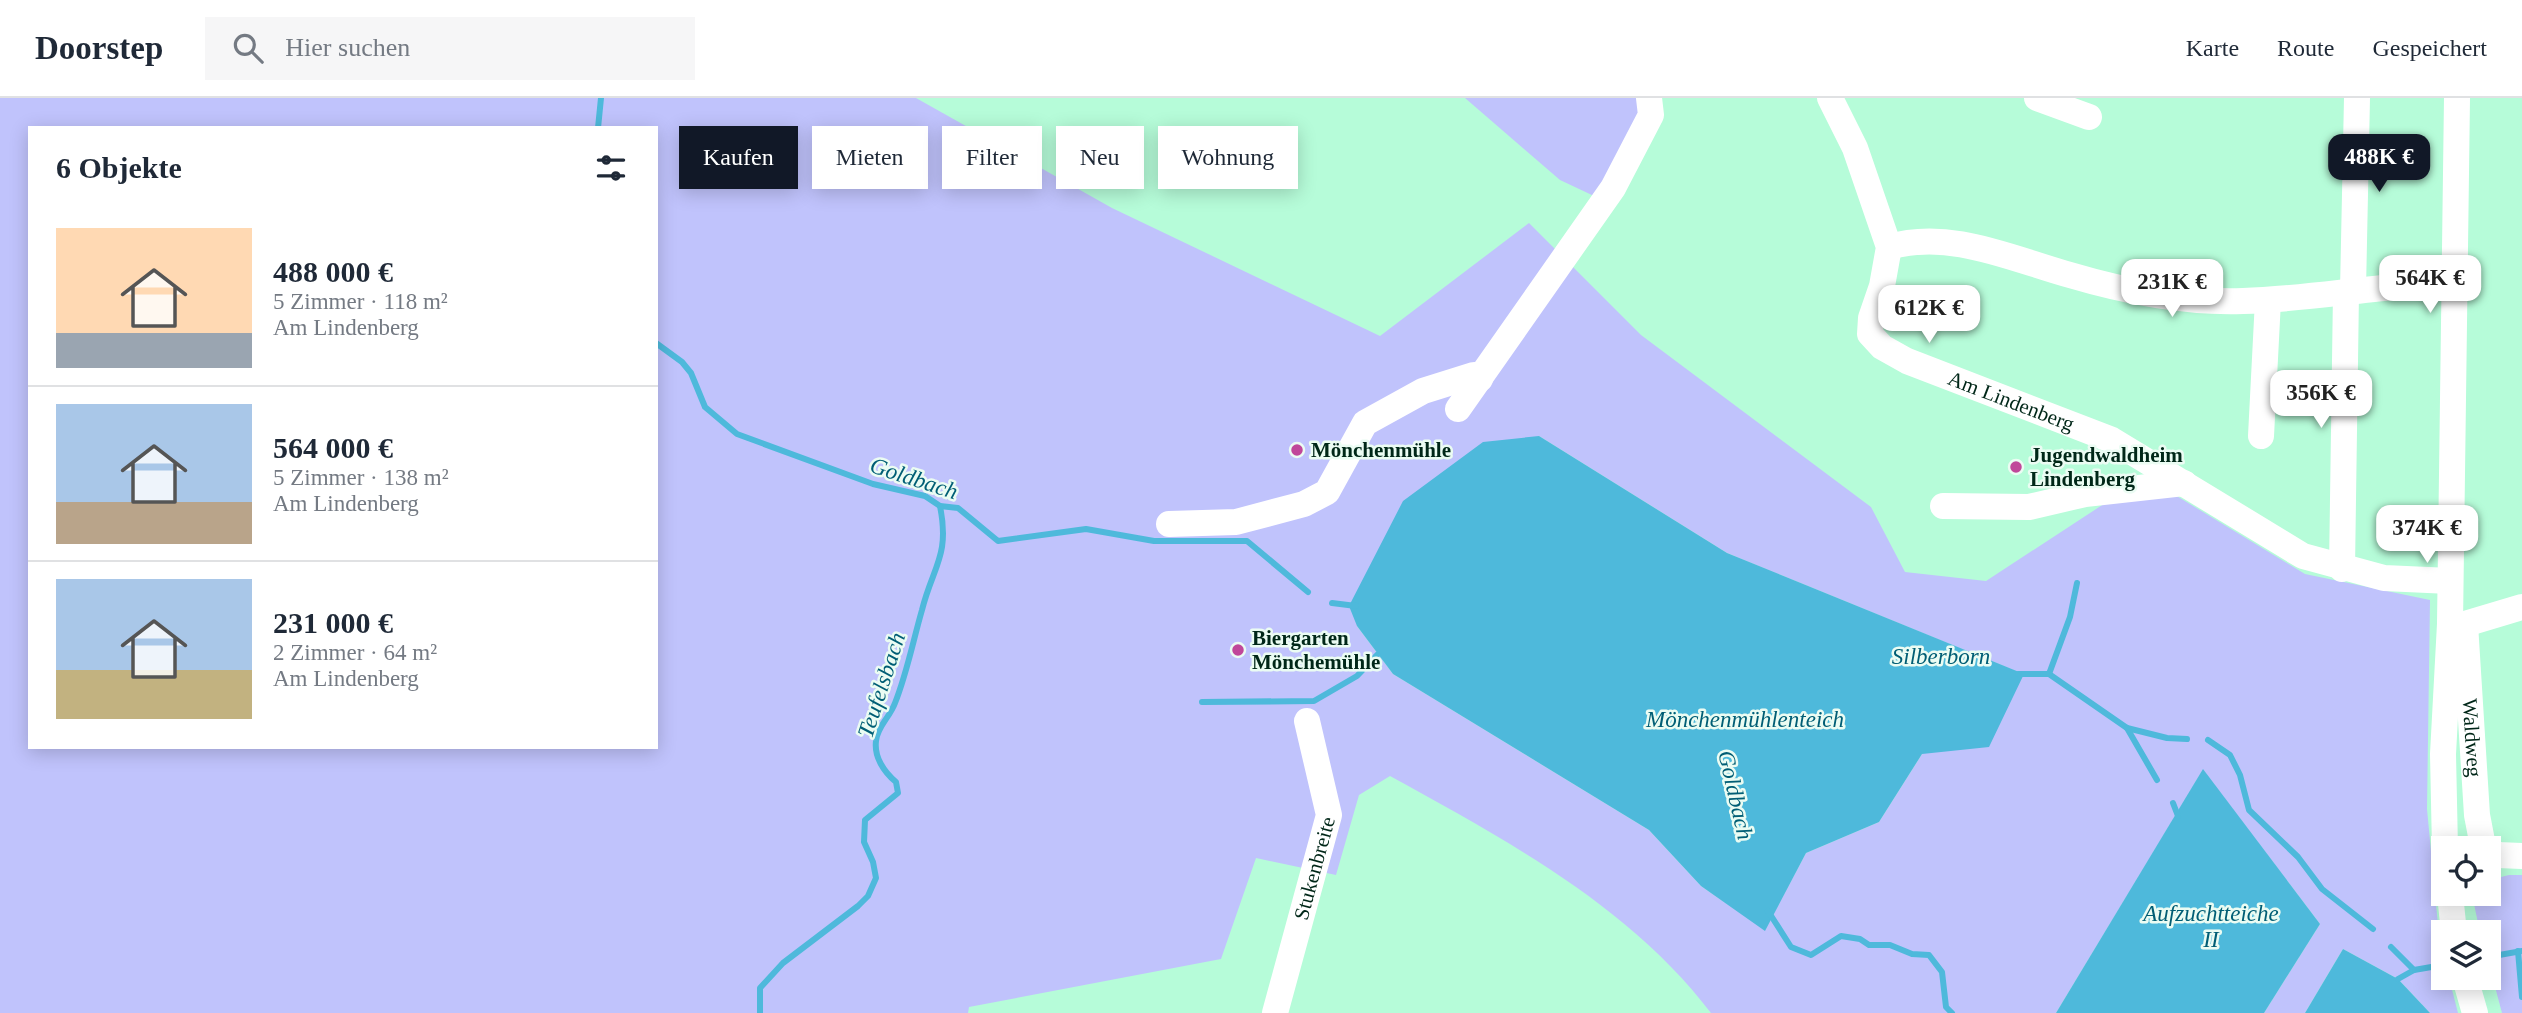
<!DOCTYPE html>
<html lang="de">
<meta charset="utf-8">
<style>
:root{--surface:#fff;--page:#f6f6f7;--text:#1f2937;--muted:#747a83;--line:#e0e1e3;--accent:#111827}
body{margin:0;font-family:"Times New Roman",serif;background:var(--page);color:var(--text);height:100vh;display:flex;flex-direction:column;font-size:26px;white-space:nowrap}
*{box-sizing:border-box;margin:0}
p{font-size:23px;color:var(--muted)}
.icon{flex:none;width:38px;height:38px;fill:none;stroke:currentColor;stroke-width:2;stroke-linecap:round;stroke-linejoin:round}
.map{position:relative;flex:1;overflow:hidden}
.sheet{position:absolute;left:28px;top:28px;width:630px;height:623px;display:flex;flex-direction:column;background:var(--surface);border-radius:0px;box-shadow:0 4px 18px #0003}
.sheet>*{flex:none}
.hud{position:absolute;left:679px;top:28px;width:665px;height:63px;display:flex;gap:14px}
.controls{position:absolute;left:2431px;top:738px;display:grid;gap:14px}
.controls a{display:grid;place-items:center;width:70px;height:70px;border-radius:0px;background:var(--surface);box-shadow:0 4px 18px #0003;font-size:35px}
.price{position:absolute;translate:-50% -60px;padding:0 16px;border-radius:14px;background:#fff;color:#222;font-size:23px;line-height:46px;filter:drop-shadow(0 2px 4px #0008)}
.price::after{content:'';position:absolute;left:50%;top:42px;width:21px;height:16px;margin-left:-10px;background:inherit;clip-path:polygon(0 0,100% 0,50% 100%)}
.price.selected{background:var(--accent);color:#fff}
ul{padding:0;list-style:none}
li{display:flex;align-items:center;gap:21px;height:175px;padding:0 28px}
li+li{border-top:2px solid var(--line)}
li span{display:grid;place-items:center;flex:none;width:196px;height:140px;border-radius:0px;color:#555}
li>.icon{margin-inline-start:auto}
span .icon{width:84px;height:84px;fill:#fffc;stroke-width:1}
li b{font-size:30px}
h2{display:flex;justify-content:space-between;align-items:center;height:84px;padding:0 28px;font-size:30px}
.chip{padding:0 24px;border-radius:0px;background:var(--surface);box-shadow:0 4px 18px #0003;font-size:24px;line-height:63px}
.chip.selected{background:var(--accent);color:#fff}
header{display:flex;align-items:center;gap:42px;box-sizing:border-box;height:98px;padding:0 35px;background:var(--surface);border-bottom:2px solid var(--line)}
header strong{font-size:33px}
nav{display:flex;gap:38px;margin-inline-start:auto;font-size:24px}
.search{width:490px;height:63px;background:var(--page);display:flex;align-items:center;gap:18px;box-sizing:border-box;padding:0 24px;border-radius:0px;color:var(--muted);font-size:26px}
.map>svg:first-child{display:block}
.green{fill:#c0c3fc;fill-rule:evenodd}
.water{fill:#4eb9db}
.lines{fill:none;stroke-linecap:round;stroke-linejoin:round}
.stream{stroke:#4eb9db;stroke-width:6}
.minor{stroke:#fff;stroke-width:26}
.poi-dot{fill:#c0479a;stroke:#ebfcf3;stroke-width:2.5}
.labels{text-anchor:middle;stroke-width:5;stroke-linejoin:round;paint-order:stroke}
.street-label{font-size:21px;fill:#002718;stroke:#ebfcf3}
.poi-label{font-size:21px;font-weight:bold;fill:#002718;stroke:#ebfcf3;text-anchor:start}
.water-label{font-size:23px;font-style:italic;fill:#005e75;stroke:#ebfcf3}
</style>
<header>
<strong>Doorstep</strong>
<div class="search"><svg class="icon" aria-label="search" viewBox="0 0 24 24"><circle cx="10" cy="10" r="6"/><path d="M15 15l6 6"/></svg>Hier suchen</div>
<nav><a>Karte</a><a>Route</a><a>Gespeichert</a></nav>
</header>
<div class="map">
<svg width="2522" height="915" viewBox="0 0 2522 915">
<rect width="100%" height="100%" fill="#b6fcd9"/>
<g class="green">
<path d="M0,0H916L1112,110L1380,238L1529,125L1641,237L1871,409L1905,474L1986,483L2116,398L2152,383L2305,476L2430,502L2427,711L2443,880H2449L2458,915H2430L2398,881L2343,851L2305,915H2264L2320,826L2203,672L2056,915H1711C1630,808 1506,742 1390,678L1359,697L1336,777L1256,760L1221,861L969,909L968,915H0ZM30,30H656V649H30ZM1539,338L1727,455L2023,576L1922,656L1879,724L1806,755L1765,832L1701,788L1649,732L1393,576L1357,528Z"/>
<path d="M1465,0H1639L1641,16L1594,98L1560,82Z"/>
<path d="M2509,777H2522V915H2502L2489,866L2488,835H2480L2472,796H2488L2489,782Z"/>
</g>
<g class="water">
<path d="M1539,338L1727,455L2024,576L1989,649L1922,656L1879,724L1806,755L1765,833L1701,788L1649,732L1393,576L1357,528L1349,508L1403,403L1483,344Z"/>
<path d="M2203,671L2320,826L2264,915H2056Z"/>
<path d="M2343,851L2398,881L2430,915H2305Z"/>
</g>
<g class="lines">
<g class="stream">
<path d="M598,30L601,0"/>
<path d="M656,245L682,264L691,275L705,309L737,336L873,386L925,398L940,408L958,410L998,443L1086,431L1154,443H1247L1308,494"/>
<path d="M1332,505L1356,508"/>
<path d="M2018,576H2049L2127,630L2167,640L2187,641"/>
<path d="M2049,576L2070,519L2077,485"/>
<path d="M1202,604L1314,603L1357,578L1377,557"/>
<path d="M2127,630L2157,682"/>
<path d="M2208,642L2230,657L2240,677L2249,712L2298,759L2322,791L2373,831"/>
<path d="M2173,705L2178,718"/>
<path d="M1768,813L1791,849L1811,857L1841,838L1860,841L1869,847H1890L1912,856L1929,857L1942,874L1946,909L1952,915"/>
<path d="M2391,849L2414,872"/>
<path d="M2518,853L2522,899"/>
<path d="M2488,859L2522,853"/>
<path d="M2398,881L2414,872L2443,867"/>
<path d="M760,915V890L783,865L858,808L868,798L876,780L873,764L864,744L865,722L898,695L896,684C884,674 874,659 876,643C877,629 890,619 895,605C907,575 913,543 922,512C933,468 950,458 940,408"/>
</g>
<g class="minor">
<path id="s1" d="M1830,0L1855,50L1889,149L1882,188L1871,220L1870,236L1882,249L1907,263L2112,342L2303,458L2384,480L2450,483"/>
<path d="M2037,0L2089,19"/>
<path d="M1889,149C1950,131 2012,161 2070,177C2124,193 2186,205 2243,203C2314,201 2383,186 2455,186"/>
<path d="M2353,192L2357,0"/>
<path d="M1458,311L1613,90L1651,17L1649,0"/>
<path d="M2261,338L2268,202"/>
<path d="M1943,408L2029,409L2085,396L2184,385"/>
<path d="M1169,426L1236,424L1304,406L1327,394L1365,325L1423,293L1474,277L1480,281"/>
<path d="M2342,471L2346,194"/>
<path d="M2450,526H2465L2522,509"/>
<path id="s2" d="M2465,526L2477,717L2482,743L2486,751"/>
<path d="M2445,751L2443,656L2450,526L2457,0"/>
<path d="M2488,752L2498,757L2522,758"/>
<path d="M2450,796L2454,835"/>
<path d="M2465,880L2475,915"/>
<path id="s3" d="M1275,915L1329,717L1307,623"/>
</g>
</g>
<g class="poi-dot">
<circle cx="1297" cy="352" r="7"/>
<circle cx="2016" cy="369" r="7"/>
<circle cx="1238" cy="552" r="7"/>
</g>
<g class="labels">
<g class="street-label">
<text dy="7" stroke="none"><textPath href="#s1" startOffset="408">Am Lindenberg</textPath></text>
<text dy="7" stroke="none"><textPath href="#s2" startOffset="114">Waldweg</textPath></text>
<text dy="7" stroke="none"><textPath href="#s3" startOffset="150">Stukenbreite</textPath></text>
</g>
<g class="poi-label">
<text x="1311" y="359">Mönchenmühle</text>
<text x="2030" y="364">Jugendwaldheim<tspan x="2030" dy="24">Lindenberg</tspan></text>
<text x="1252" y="547">Biergarten<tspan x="1252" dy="24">Mönchemühle</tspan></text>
</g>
<g class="water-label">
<text transform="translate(914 380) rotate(18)" y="8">Goldbach</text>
<text x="1941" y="566">Silberborn</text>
<text transform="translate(881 587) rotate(-72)" y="8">Teufelsbach</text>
<text x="1745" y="629">Mönchenmühlenteich</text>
<text transform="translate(1736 697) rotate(77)" y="8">Goldbach</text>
<text x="2211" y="823">Aufzuchtteiche<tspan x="2211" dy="26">II</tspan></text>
</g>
</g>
</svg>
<div class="controls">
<a><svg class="icon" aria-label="locate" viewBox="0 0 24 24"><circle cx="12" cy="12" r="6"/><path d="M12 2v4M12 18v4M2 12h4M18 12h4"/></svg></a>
<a><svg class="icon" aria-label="layers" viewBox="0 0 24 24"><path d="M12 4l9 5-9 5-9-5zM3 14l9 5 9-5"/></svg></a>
</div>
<b class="price selected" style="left:2379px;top:96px">488K €</b>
<b class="price" style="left:2430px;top:217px">564K €</b>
<b class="price" style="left:2172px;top:221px">231K €</b>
<b class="price" style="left:1929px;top:247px">612K €</b>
<b class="price" style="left:2321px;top:332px">356K €</b>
<b class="price" style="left:2427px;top:467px">374K €</b>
<div class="hud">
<a class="chip selected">Kaufen</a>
<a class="chip">Mieten</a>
<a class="chip">Filter</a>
<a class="chip">Neu</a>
<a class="chip">Wohnung</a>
</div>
<section class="sheet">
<h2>6 Objekte<svg class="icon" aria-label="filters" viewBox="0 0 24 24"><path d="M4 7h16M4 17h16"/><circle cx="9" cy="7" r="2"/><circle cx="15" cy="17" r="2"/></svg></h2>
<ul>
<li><span style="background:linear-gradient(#ffd9b3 75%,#9aa5b1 0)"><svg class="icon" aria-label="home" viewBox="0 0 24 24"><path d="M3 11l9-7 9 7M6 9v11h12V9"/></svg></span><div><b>488 000 €</b><p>5 Zimmer · 118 m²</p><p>Am Lindenberg</p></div></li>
<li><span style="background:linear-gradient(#a9c7e8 70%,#b9a48a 0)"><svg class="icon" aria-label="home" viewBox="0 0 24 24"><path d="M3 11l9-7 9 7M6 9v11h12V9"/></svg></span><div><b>564 000 €</b><p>5 Zimmer · 138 m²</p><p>Am Lindenberg</p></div></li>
<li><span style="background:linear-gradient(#a9c7e8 65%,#c2b280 0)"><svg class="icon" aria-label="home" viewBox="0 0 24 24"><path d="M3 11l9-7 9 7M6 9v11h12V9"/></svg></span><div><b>231 000 €</b><p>2 Zimmer · 64 m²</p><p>Am Lindenberg</p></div></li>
</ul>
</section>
</div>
